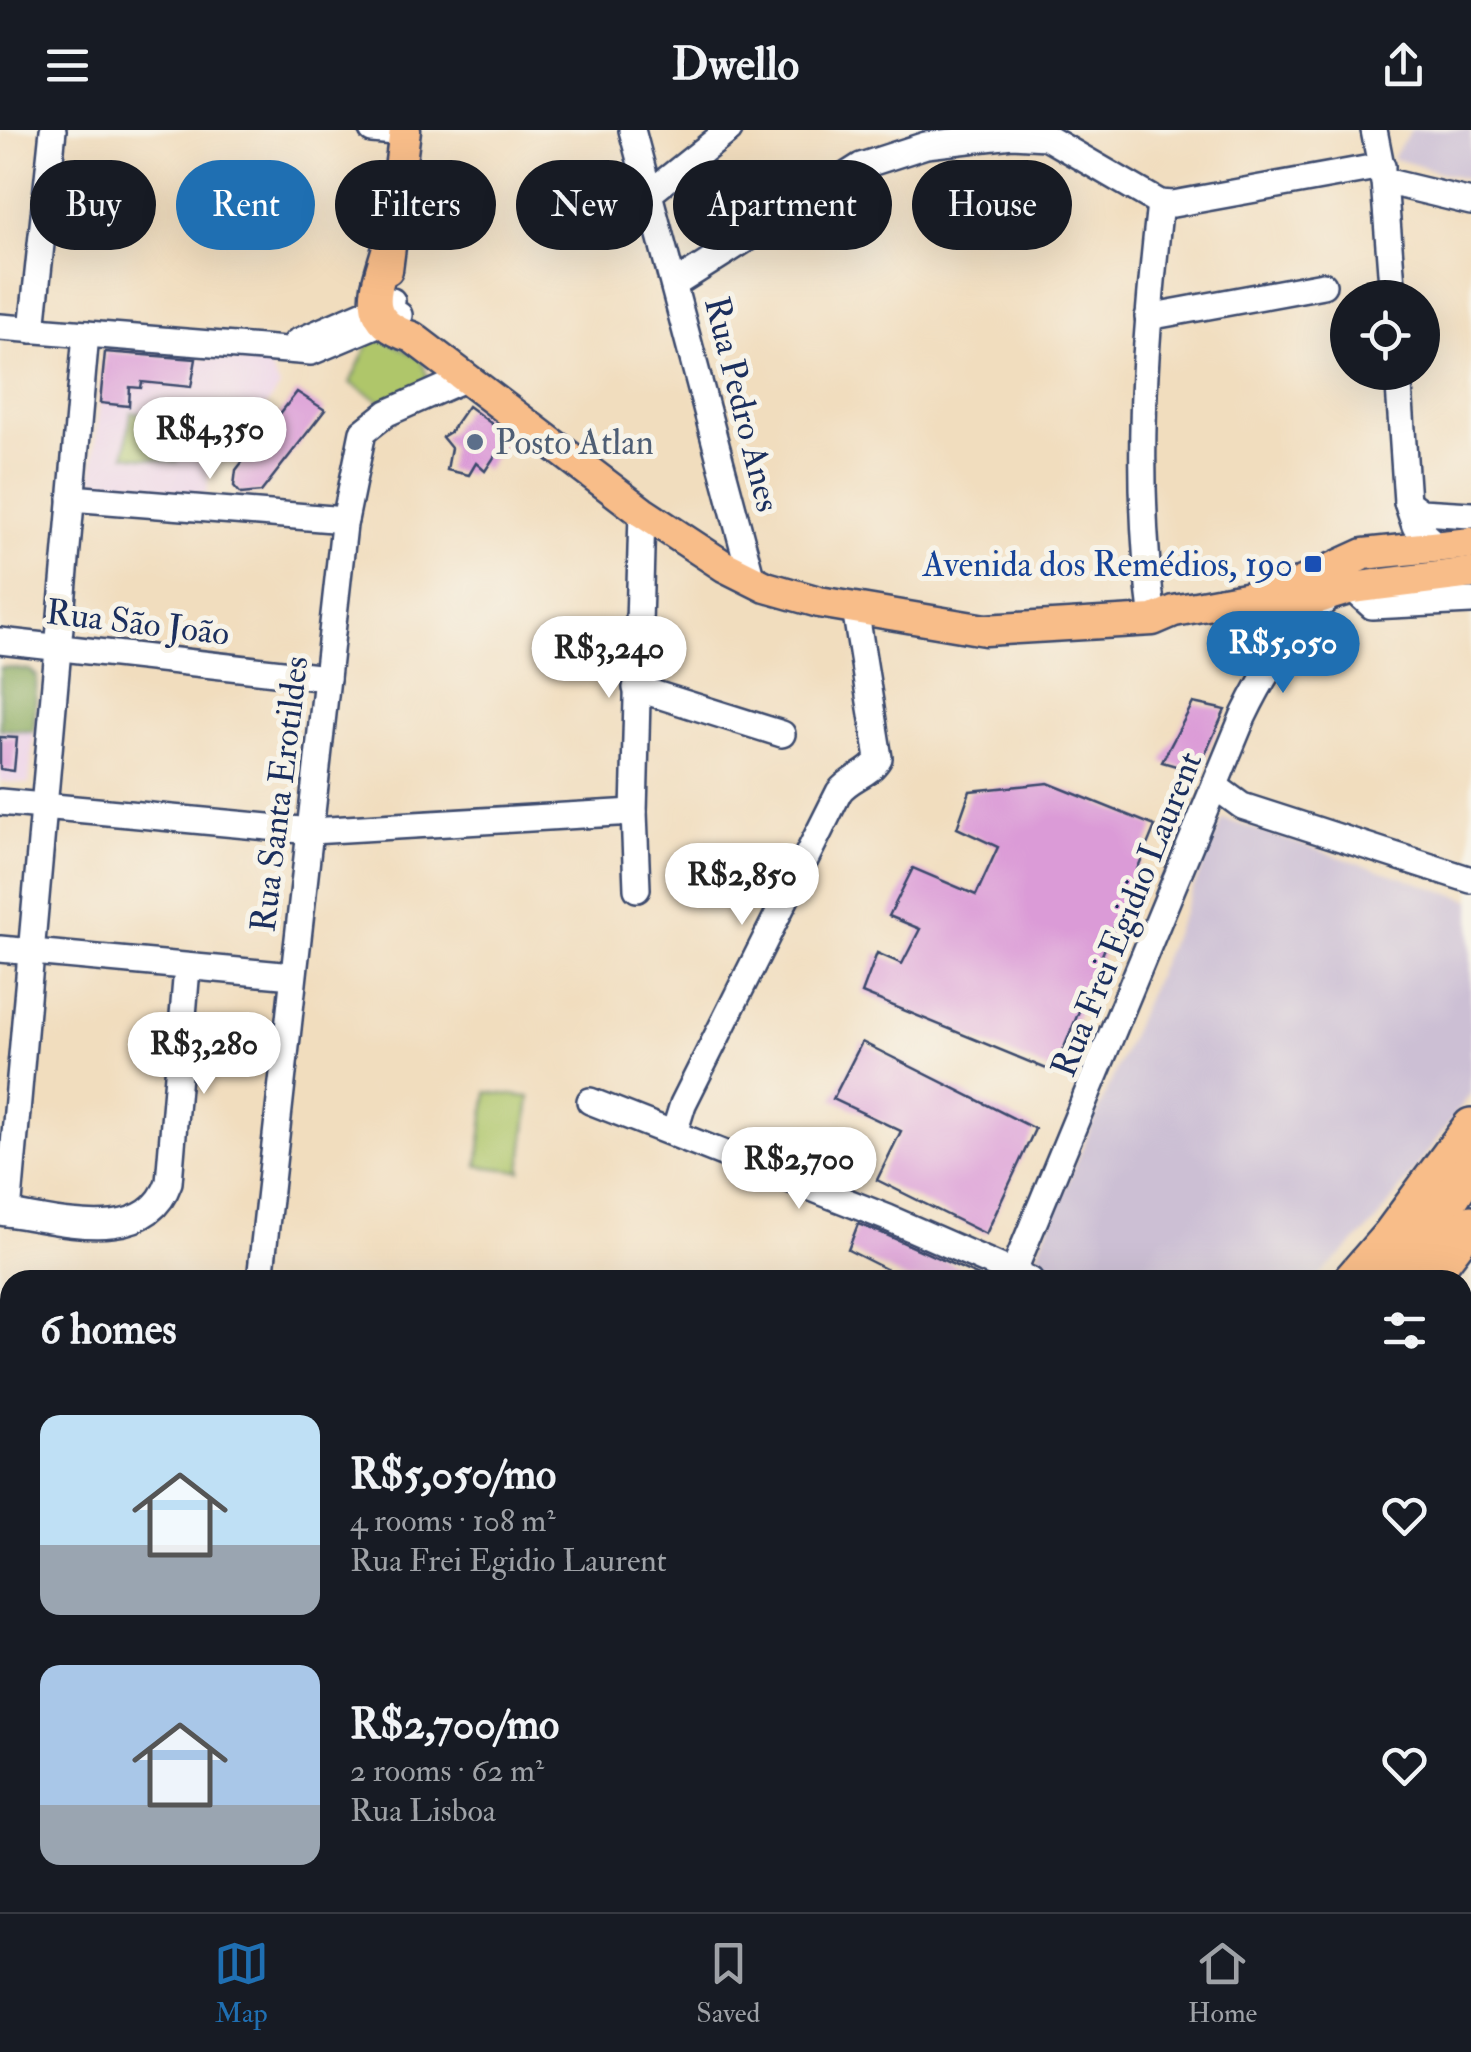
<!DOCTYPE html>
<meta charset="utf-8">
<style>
:root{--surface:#171b24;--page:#242831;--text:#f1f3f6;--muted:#9ea1a6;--line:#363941;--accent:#1f6fb2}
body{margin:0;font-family:"IM FELL Double Pica",serif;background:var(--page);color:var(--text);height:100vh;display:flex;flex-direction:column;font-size:38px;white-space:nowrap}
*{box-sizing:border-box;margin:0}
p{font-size:32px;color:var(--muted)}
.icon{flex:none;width:55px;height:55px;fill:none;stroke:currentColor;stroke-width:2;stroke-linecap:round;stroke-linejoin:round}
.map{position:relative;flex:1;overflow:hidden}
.details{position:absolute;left:0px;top:1140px;width:1472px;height:642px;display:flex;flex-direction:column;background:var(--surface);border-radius:30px 30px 0 0;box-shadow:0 10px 40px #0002}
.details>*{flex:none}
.guide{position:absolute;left:30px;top:30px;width:1412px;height:90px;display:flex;gap:20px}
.tools{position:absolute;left:1330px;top:150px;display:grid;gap:20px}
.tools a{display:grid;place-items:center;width:110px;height:110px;border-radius:50%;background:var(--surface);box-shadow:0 10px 40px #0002;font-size:50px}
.price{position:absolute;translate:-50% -85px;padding:0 22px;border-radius:35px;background:#fff;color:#222;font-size:32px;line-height:65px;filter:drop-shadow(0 2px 5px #0008)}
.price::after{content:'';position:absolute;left:50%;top:60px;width:30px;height:22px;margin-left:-15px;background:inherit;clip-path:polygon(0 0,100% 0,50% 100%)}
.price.current{background:var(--accent);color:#fff}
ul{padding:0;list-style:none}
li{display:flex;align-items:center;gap:30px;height:250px;padding:0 40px}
li span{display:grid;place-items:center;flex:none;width:280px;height:200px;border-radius:20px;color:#555}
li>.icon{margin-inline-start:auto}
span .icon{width:120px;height:120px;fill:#fffc;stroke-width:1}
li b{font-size:42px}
h2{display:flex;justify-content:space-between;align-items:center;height:120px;padding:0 40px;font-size:42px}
.pill{padding:0 35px;border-radius:45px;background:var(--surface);box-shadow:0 10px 40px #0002;font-size:35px;line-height:90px}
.pill.current{background:var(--accent);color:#fff}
header{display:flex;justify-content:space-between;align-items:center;height:130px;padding:0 40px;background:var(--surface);font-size:45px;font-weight:700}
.dock{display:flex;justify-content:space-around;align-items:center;height:140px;border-top:2px solid var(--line);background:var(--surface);font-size:28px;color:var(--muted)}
.dock a{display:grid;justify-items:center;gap:5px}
.dock .current{color:var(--accent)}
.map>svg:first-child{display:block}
.built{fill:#edd1e9}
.industrial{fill:#ccbfd4}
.green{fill:#afc66b;stroke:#657a64;stroke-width:2.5}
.forest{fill:#8bab5f;stroke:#536d5e;stroke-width:2.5}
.water{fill:#75bbec;stroke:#4875a5;stroke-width:2.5}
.building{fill:#db9bd7}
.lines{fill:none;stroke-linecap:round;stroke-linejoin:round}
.minor-casing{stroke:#3b496c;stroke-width:30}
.major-casing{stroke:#3b496c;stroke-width:35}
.highway-casing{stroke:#3b496c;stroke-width:40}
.minor{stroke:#fff;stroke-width:25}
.major{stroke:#f8bd89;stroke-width:30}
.highway{stroke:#f8bd89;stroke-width:35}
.service-dot{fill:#5c6f8a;stroke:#f7f3e8;stroke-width:4}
.transit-dot{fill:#1a4fb4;stroke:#f7f3e8;stroke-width:4}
.labels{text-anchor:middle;stroke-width:10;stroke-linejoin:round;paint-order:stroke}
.street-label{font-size:35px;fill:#1b2f5e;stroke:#f7f3e8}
.service-label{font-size:35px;fill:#4e5e75;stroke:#f7f3e8;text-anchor:start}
.transit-label{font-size:35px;fill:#164399;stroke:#f7f3e8;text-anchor:end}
</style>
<header><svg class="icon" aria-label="menu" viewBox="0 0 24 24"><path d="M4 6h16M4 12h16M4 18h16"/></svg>Dwello<svg class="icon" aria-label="share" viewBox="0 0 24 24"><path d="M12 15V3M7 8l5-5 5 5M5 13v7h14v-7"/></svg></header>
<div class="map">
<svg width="1471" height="1782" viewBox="0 0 1471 1782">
<rect width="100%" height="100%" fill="#f7f3e8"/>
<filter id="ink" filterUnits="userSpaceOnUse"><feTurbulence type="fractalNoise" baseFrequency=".01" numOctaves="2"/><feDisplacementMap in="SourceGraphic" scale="20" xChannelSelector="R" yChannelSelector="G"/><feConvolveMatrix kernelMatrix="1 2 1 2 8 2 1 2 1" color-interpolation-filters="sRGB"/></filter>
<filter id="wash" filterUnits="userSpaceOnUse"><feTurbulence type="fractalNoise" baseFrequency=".0048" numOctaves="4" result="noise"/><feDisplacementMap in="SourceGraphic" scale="40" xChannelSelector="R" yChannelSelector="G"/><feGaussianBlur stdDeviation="2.25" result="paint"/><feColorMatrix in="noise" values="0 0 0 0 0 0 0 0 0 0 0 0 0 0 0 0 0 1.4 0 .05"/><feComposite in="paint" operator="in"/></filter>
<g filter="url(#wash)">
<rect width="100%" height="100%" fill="#f1ddbe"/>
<g class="built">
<path d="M105,221L267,233L280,257L255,292L248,288L210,335L207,364L100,356L92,348Z"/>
<path d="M0,599L34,602L29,654L0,651Z"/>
</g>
<g class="industrial">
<path d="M1411,0H1471V51L1392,28Z"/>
<path d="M1223,689L1471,770V963L1376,1092L1315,1150H1074L1033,1134Z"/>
</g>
<g class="green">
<path d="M370,210L388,211L421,229L428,248L420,263L383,273L350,253Z"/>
<path d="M131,282L183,289L177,332L125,325Z"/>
<path d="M487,962L530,967L521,1041L478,1036Z"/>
</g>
<path class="forest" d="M0,537L30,540L37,546L34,602L0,599Z"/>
<g class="water">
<path d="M1471,1294V1638L1463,1643L1462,1304Z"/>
<path d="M0,1649L10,1652V1772L1322,1773L1317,1782H0Z"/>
</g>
<g id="blocks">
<g class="building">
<path d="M105,222L196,229L191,257L142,252L141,258L130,257L129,276L100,273Z"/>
<path d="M297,262L325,280L261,362L241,364L234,356L236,340Z"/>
<path d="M468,276L508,306L485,341L476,333L469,345L447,340L451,318L442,307L450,302Z"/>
<path d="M1193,573L1225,580L1197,642L1162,632Z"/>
<path d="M0,607L17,608L14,641L0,639Z"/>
<path d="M1048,653L1155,696L1054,942L862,863L877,823L902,834L920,799L889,786L913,738L976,765L998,717L957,698L970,661Z"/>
<path d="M862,912L1035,999L986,1104L877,1050L901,1001L833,969Z"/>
<path d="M858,1094L882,1103L979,1146L977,1150H908L848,1120Z"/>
</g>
</g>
</g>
<g filter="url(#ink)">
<use href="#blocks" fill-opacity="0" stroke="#3b496c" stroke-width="2.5"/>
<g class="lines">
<defs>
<g id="minor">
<path d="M372,0L395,2"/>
<path d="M632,0L752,450"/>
<path d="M1374,0L1384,51L1393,168"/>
<path d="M1384,51L1471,72"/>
<path d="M650,63L729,0"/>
<path d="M675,154L861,36L926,15L1012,5L1046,7L1160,73L1173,74L1382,36"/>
<path d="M1148,187L1323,155"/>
<path d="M0,197L311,222L399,185"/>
<path d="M32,200L53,0"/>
<path d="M297,212L392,171"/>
<path d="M1398,242L1407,372L1415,396L1435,414"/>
<path d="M71,368L345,390"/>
<path d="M1407,372L1421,382L1471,385"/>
<path d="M1352,458L1372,476L1471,471"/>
<path d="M1153,490C1134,347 1144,216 1160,73"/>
<path d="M0,511L327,548"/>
<path d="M636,558L782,604"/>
<path d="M1216,657L1242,676L1471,750"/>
<path d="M0,672L311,701L634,682"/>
<path d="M637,759L634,682L642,382"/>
<path d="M0,819L293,846"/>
<path d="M590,971L888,1088L1030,1150"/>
<path d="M674,1003L683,974L839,662C850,647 870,645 879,628L855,478"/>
<path d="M0,1082C53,1088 145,1120 169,1052L187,838"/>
<path d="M8,1083L86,204"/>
<path d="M260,1150L344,395L363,302L387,283L464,249"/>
<path d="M1010,1150L1243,587C1266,539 1291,502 1330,466"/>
<path d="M0,1294L10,1295"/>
</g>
<g id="major">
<path d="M387,121C375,162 361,191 412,207L642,382L724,436L766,457L819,472L985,500L1153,490L1174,481L1283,461L1364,424L1471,413"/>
<path d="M387,140L405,0"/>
<path d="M1279,480L1352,458L1471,443"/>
</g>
<g id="highway">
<path d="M1351,1150L1391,1104L1471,996"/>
<path d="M1389,1150L1422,1112L1471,1037"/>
<path d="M1428,1150L1471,1093"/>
<path d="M1462,1248L1471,1230"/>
<path d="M0,1507L10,1510"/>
<path d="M0,1572L10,1576"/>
<path d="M1460,1772L1470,1782"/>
<path d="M1235,1782L1238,1772"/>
</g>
</defs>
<use href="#minor" class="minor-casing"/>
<use href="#major" class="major-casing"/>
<use href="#highway" class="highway-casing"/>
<use href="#minor" class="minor"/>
<use href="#major" class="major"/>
<use href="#highway" class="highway"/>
</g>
</g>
<circle class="service-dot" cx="475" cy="312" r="10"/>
<rect class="transit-dot" x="1303" y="424" width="20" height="20" rx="5"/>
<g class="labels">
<g class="street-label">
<text transform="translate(743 274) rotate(76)" y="12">Rua Pedro Anes</text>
<text transform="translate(138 492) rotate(7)" y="12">Rua São João</text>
<text transform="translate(279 664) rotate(-83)" y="12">Rua Santa Erotildes</text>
<text transform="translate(1126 784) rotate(-68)" y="12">Rua Frei Egidio Laurent</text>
</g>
<g class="service-label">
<text x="495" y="324">Posto Atlan</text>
</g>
<g class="transit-label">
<text x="1293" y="446">Avenida dos Remédios, 190</text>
</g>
</g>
</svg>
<div class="tools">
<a><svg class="icon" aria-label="locate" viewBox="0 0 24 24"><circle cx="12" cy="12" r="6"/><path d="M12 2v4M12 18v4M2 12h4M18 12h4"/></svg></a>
</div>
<b class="price" style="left:210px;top:352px">R$4,350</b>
<b class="price current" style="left:1283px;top:566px">R$5,050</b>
<b class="price" style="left:609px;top:571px">R$3,240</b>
<b class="price" style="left:742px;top:798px">R$2,850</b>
<b class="price" style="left:204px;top:967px">R$3,280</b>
<b class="price" style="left:799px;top:1082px">R$2,700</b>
<div class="guide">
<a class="pill">Buy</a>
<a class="pill current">Rent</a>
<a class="pill">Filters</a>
<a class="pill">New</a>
<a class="pill">Apartment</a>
<a class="pill">House</a>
</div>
<section class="details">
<h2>6 homes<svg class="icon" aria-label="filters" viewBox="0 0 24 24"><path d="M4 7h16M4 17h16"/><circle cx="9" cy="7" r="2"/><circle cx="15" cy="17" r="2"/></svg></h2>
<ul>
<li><span style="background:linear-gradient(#bfe0f5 65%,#9aa5b1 0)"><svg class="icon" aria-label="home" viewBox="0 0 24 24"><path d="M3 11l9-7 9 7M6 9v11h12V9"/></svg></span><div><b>R$5,050/mo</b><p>4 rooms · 108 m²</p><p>Rua Frei Egidio Laurent</p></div><svg class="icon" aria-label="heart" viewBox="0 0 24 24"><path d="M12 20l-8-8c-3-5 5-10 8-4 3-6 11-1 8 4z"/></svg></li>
<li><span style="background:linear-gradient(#a9c7e8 70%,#9aa5b1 0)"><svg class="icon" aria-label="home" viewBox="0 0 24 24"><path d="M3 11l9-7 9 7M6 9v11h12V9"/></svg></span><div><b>R$2,700/mo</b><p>2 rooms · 62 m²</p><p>Rua Lisboa</p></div><svg class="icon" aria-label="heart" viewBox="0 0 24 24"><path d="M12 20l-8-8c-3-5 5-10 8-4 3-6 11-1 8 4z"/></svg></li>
</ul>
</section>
</div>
<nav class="dock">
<a class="current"><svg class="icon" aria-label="map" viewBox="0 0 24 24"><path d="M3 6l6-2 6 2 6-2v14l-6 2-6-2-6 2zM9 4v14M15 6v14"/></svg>Map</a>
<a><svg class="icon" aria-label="saved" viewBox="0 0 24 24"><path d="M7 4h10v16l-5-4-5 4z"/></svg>Saved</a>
<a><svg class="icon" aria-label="home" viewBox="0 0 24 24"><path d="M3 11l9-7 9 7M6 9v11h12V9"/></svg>Home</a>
</nav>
